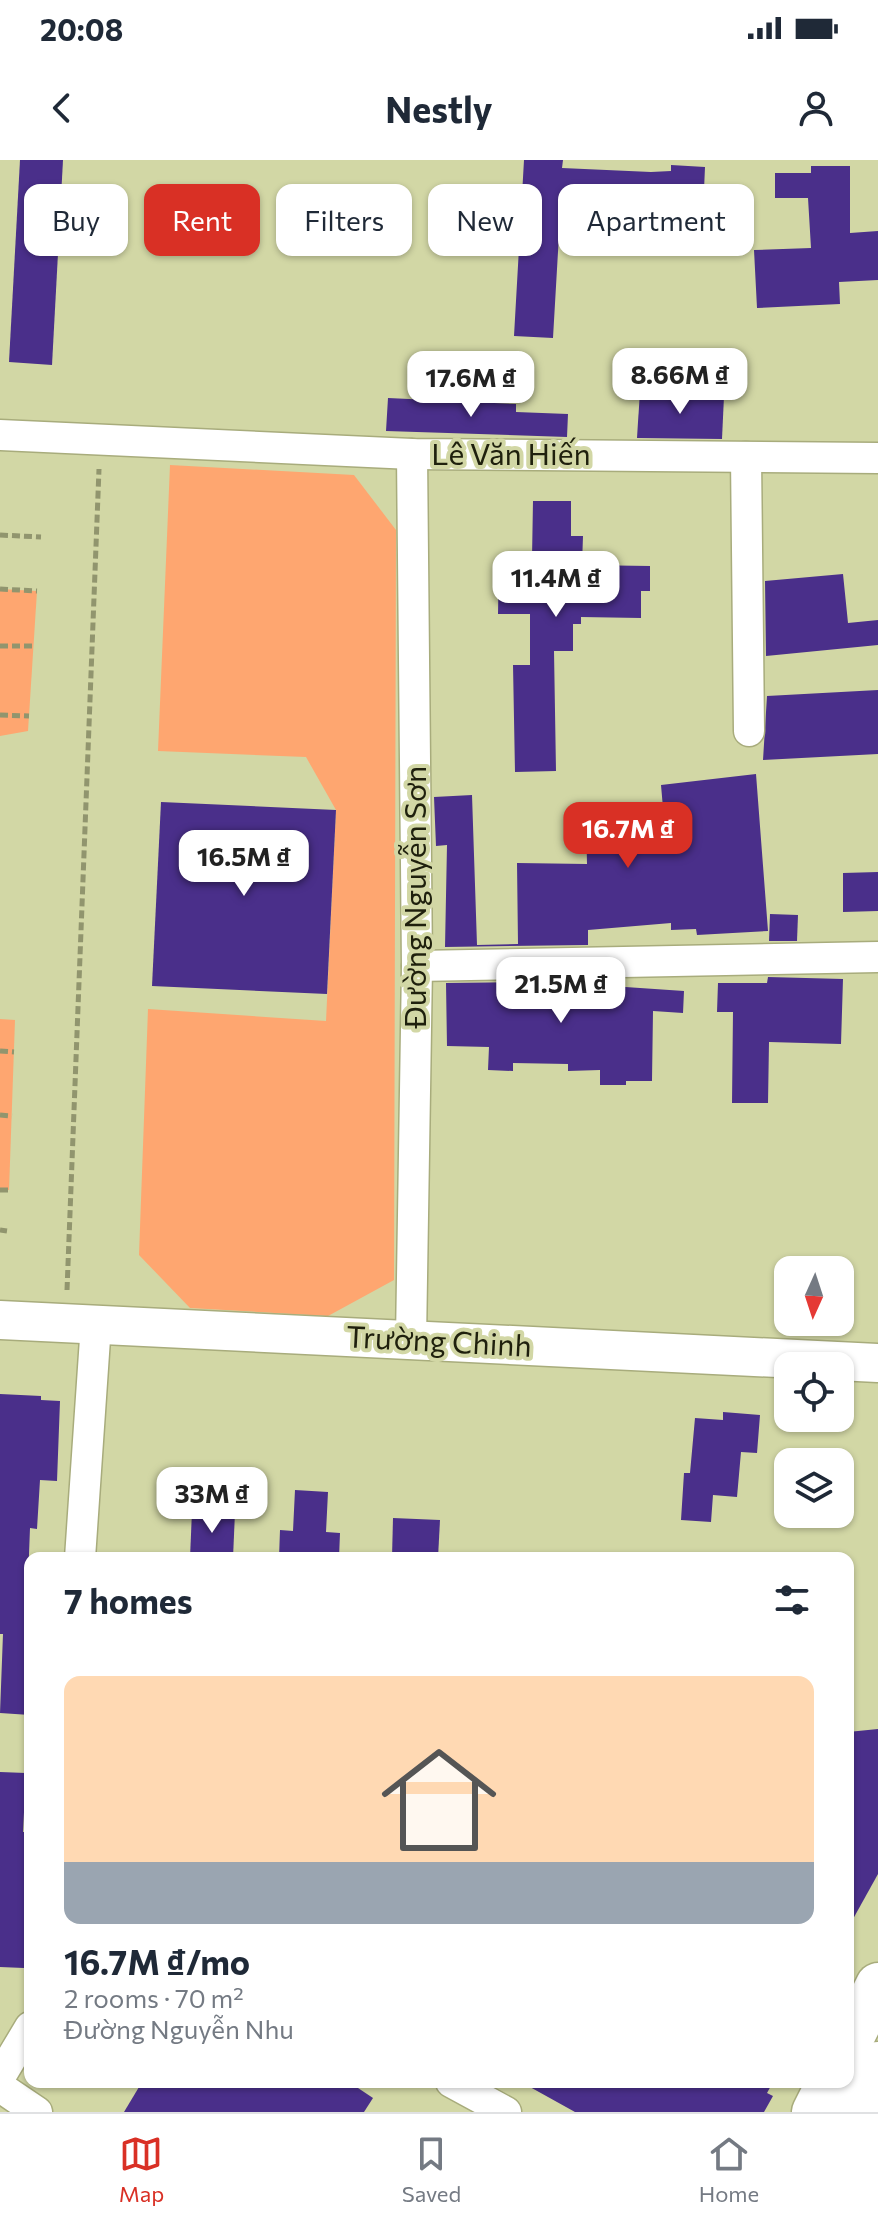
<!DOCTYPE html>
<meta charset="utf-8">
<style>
:root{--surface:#fff;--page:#f6f6f7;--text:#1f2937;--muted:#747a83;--line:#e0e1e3;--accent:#d93025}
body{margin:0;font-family:Commissioner,sans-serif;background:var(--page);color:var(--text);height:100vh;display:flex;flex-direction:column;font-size:30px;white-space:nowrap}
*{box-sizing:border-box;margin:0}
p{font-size:26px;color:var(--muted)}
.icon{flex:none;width:44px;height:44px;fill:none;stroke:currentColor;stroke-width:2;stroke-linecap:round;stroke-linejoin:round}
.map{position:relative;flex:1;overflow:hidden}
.sheet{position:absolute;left:24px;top:1392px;width:830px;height:536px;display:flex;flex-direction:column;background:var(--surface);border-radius:16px;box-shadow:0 2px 6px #0004}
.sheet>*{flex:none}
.banner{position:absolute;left:24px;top:24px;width:830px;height:72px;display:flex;gap:16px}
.needle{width:52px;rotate:183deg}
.fabs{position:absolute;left:774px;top:1096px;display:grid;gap:16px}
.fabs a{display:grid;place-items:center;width:80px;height:80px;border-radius:16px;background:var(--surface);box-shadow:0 2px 6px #0004;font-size:40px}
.price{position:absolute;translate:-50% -68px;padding:0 18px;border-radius:16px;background:#fff;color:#222;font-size:26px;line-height:52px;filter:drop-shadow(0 2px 4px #0008)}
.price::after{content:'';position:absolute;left:50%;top:48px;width:24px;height:18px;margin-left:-12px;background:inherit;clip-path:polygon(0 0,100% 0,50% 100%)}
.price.selected{background:var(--accent);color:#fff}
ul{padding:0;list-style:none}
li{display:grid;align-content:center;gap:16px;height:424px;padding:0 40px}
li+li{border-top:2px solid var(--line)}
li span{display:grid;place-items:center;height:248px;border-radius:16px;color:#555}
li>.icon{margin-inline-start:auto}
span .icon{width:144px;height:144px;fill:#fffc;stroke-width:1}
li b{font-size:34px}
h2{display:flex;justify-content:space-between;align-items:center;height:96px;padding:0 40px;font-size:34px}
.pill{padding:0 28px;border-radius:16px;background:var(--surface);box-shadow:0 2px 6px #0004;font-size:28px;line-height:72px}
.pill.selected{background:var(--accent);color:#fff}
.status{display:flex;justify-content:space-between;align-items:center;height:56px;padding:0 40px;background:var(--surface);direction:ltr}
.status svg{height:22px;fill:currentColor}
header{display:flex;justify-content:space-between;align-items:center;height:104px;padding:0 40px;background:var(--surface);font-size:36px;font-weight:700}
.menu{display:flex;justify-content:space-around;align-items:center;height:112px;border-top:2px solid var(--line);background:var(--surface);font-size:22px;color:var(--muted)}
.menu a{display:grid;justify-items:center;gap:4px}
.menu .selected{color:var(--accent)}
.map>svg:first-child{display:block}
.green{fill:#fea670}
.building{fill:#4a2f8a}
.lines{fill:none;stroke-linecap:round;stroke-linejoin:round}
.minor-casing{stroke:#a8ac7c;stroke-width:33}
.tertiary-casing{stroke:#a8ac7c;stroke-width:41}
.primary-casing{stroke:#a8ac7c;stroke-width:47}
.path{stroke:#91956e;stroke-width:5;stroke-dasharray:8 4;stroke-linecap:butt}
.minor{stroke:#fff;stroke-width:30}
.tertiary{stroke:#fff;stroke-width:38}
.primary{stroke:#fff;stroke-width:44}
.labels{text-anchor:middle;stroke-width:8;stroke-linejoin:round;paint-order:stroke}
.street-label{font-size:30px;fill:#1f200d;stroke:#d2d7a5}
</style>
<div class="status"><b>20:08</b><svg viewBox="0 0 49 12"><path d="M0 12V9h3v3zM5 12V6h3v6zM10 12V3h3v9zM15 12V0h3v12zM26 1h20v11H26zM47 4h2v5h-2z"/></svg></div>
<header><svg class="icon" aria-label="back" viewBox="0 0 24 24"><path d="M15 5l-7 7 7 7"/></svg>Nestly<svg class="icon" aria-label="person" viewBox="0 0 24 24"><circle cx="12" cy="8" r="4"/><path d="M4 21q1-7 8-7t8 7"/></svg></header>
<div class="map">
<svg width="878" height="1952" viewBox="0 0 878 1952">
<rect width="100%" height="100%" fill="#d2d7a5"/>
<g class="green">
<path d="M170,305L354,315L396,370L394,1120L328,1156L190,1148L139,1095L148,849L326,861L336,650L306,597L158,591Z"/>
<path d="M0,429L37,431L28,571L0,576Z"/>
<path d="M0,859L15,860L9,1030H0Z"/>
</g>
<g class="building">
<path d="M20,0H63L52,205L9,202Z"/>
<path d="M524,0H563L562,8L651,12L671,11V5L705,7L703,53L649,50L650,44L561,40L553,178L514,176Z"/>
<path d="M811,6H850V73L878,71V120L839,122L840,144L757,148L754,90L811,88L808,38H775V13H811Z"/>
<path d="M640,231L724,236L722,279L637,278Z"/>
<path d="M388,238L516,244V252L568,254L567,277L386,271Z"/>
<path d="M533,341H571V376H583L582,405L650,406V431H641V458L581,457V464H573V491H554L556,611L515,612L513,505H530V454H498L499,397L532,398Z"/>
<path d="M843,414L848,463L878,460V485L766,496L765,421Z"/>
<path d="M878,530V594L763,600L767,536Z"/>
<path d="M756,614L768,771L697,775L696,769L671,770V763L588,770V785L445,787L447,685L436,686L434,637L472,635L477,785L518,784L517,703L587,704L586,655L663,648L661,625Z"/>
<path d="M161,642L336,650L327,834L152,826Z"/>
<path d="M878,712V751L843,752V713Z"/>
<path d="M770,754L798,755L797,781H769Z"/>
<path d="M768,817L843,819L841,884L769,882L768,943H732L733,852H717L718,823H767Z"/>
<path d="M596,821V825L684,831L683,853L653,851L652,921H626V925H600V910L568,911V904L513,903V911L488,910L489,887L447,886L446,823Z"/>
<path d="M0,1234L41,1236V1240L60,1241L57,1321L40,1320L37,1369L30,1368L25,1499H30V1555L0,1553L3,1474H0Z"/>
<path d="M723,1252L760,1255L757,1293L741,1292L737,1337L713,1335L711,1362L681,1360L684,1313H690L695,1258L723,1260Z"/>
<path d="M295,1330L328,1332L326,1372L340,1373L339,1398H279L280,1370L293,1371Z"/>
<path d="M192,1351L235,1352L233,1398H190Z"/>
<path d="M393,1358L440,1360L438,1398H392Z"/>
<path d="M878,1569V1714L848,1768V1572Z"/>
<path d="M0,1612L26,1613L23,1672H30V1746H27L24,1808L0,1807Z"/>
<path d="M142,1922H349L373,1938L364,1952H124Z"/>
<path d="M521,1922H773L767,1933L773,1936L764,1952H575Z"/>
</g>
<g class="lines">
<defs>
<g id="minor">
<path d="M0,275L412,294L878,298"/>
<path d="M746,297L749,571"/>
<path d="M417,806L878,797"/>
<path d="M411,1180L417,806L412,294"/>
<path d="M80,1398L96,1164"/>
<path d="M0,1917L30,1867"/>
<path d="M451,1922L506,1952"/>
<path d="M0,1927L37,1952"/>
</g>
<path id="tertiary" d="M0,1160L878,1203"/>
<g id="primary">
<path d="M848,1885L878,1825"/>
<path d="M814,1952L829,1922"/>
<path d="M854,1952L878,1904"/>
</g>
</defs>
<use href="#minor" class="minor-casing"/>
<use href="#tertiary" class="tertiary-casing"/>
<use href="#primary" class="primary-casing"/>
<g class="path">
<path d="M0,375L41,377"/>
<path d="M0,429L37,431"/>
<path d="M0,486H33"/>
<path d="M0,555L29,556"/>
<path d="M0,891L14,892"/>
<path d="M0,955L12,956"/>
<path d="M0,1030H9"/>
<path d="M0,1070L7,1071"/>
<path d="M67,1130L99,309"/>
</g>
<use href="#minor" class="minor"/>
<use href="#tertiary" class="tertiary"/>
<use href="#primary" class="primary"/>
</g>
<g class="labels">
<g class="street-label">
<text x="511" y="305">Lê Văn Hiến</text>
<text transform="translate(416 737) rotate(-90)" y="10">Đường Nguyễn Sơn</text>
<text transform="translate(439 1182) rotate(3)" y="10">Trường Chinh</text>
</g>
</g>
</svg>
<div class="fabs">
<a><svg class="needle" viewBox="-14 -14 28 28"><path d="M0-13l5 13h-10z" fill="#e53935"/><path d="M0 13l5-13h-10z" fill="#747a83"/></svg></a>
<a><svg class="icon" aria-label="locate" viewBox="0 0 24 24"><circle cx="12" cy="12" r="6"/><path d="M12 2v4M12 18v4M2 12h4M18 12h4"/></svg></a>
<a><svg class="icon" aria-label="layers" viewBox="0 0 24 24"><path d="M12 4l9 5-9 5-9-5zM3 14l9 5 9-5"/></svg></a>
</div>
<b class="price" style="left:680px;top:256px">8.66M ₫</b>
<b class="price" style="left:471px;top:259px">17.6M ₫</b>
<b class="price" style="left:556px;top:459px">11.4M ₫</b>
<b class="price selected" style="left:628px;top:710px">16.7M ₫</b>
<b class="price" style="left:244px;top:738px">16.5M ₫</b>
<b class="price" style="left:561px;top:865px">21.5M ₫</b>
<b class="price" style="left:212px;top:1375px">33M ₫</b>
<div class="banner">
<a class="pill">Buy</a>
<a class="pill selected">Rent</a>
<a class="pill">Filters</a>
<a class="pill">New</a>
<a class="pill">Apartment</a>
</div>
<section class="sheet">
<h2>7 homes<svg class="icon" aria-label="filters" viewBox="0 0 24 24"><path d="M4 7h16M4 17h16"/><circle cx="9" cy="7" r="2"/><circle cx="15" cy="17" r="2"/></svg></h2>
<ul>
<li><span style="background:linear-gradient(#ffd9b3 75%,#9aa5b1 0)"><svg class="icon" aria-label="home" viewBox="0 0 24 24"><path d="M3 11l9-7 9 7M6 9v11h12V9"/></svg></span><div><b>16.7M ₫/mo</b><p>2 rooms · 70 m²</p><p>Đường Nguyễn Nhu</p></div></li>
</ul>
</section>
</div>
<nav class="menu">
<a class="selected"><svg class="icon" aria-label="map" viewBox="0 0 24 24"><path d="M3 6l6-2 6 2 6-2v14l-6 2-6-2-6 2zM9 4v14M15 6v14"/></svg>Map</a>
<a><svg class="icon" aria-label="saved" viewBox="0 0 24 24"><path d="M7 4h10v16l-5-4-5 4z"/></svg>Saved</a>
<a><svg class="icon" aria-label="home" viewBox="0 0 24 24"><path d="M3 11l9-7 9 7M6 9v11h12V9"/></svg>Home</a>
</nav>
